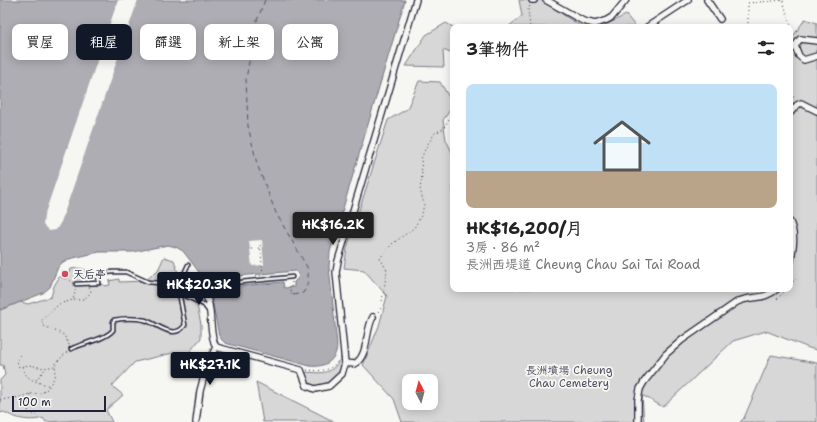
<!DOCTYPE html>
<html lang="zh-TW">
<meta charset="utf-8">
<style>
:root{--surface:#fff;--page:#f2f2f2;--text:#222;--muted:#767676;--accent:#111827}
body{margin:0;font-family:"Shantell Sans","LXGW WenKai TC",sans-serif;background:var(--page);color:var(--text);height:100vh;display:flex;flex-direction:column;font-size:15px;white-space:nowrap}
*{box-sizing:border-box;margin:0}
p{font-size:13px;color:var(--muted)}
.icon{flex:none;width:22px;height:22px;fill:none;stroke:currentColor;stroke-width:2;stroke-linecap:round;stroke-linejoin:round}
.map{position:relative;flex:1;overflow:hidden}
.side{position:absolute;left:450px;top:24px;width:343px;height:268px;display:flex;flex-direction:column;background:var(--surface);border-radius:8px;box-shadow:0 2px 10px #0003}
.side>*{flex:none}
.guide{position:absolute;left:12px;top:24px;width:378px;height:36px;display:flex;gap:8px}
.needle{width:26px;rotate:354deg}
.tools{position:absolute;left:402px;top:374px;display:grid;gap:8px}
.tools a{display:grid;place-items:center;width:36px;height:36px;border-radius:8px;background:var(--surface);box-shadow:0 2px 10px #0003;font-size:20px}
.scale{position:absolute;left:12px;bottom:10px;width:94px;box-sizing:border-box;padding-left:4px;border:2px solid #22223b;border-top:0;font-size:11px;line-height:14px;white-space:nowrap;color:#22223b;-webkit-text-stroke:3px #f6f6f2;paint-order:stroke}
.price{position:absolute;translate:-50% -34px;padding:0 9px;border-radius:4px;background:var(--accent);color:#fff;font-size:13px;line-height:26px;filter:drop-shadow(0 1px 2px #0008)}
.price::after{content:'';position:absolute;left:50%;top:24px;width:12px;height:9px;margin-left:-6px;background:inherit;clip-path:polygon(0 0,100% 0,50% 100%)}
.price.current{background:#222;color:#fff}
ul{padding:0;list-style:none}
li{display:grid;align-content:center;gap:8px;height:212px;padding:0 16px}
li span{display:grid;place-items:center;height:124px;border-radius:8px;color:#555}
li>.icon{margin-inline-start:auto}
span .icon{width:72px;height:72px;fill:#fffc;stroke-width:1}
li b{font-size:17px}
h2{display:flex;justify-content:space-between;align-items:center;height:48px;padding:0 16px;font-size:17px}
.tag{padding:0 14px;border-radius:8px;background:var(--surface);box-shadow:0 2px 10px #0003;font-size:14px;line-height:36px}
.tag.current{background:var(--accent);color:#fff}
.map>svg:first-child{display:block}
.green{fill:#d7d7d7;stroke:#7c7c89;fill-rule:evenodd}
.water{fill:#adadb3;stroke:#757583}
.pier{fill:#f6f6f2}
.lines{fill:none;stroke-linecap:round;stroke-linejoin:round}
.ferry{stroke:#535365;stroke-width:1;stroke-dasharray:5 4;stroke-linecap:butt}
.service-casing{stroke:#22223b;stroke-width:5.5}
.minor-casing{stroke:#22223b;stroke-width:8}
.path{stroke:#22223b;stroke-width:1;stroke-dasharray:1 3;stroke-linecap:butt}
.service{stroke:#f6f6f2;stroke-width:2.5}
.minor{stroke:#f6f6f2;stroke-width:5.5}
.poi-dot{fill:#d1495b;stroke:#f6f6f2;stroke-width:1.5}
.labels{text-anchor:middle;stroke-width:3.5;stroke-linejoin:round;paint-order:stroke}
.poi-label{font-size:11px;fill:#22223b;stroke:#f6f6f2;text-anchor:start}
.park-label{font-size:11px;fill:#4f4f62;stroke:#f6f6f2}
</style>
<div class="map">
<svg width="817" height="422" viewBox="0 0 817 422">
<rect width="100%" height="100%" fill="#f6f6f2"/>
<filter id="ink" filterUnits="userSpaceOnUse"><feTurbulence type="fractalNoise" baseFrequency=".025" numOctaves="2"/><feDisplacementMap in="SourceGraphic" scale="8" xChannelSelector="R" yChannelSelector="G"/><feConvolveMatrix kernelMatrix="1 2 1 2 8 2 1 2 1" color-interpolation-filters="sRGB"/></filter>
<g filter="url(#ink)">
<g class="green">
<path d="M519,0H541L582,27H508L522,16Z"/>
<path d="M626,15L636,27H601Z"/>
<path d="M805,19L817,23V49L815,51L817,52V350L809,348L766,331L733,341L663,407L642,395L644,422H402L394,399L363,365L379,326L387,296L364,270L344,268L347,248L388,120L407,109L419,81L440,82L453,104V106L443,120L446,140L453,154V289H790V41ZM409,381H431V403H409Z"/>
<path d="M446,23L453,27V54L443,50L444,67L406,66L426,35Z"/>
<path d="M164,257L174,260L180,279L196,301L201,324V338L187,355L177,352L135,362L112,386L123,395L106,410L112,422H82L80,420L46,422L43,418C30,422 16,419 4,412L0,413V380L5,375L3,365H0V310L20,302L28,304L51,297L54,286L60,276L65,279L69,276L71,269C86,266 91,272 94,285L103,284L104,286L110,285L109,281L119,279V282L145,281L158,270Z"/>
<path d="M342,355C344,373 332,383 316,387L308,384L304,372C324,373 332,376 342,355Z"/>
<path d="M771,355L817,363V422H740L744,418Z"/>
<path d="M256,382L335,422H263Z"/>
</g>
<path class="water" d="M0,0H405L330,252L329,267L337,344C337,360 325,368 310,366L225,343L222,340L219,336L210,289L283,282L284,288L294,287V282L298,278L299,276L296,271L237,276L236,274L220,276V278L205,280L183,251L176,247L168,245L133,252H99L69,259L63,262L58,267L50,287L43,293L0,310Z"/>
<g class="pier">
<path d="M118,0H138L61,222L56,230L49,231L43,225L44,216Z"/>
<path d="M262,240L264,265L252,266L249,241Z"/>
</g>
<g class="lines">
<path class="ferry" d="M265,0L256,23L246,79L248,126L257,164L276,213L307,267C309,277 309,284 303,293L293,295"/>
<defs>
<g id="service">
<path d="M188,265L184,274L202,290L207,287L212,285L292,277"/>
<path d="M76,284L99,283L98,274L113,272H126L148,282L160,283L204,305L209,312"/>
<path d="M71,349C82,343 105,340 113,330V322L114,320C125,318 135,318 145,320C158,324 174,341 185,325L179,292"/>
</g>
<g id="minor">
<path d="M532,0H534"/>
<path d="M546,0L583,21L595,24L607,20L612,17L626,0"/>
<path d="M707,0L720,19"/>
<path d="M647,27L688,0"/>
<path d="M817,41L800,39L795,46L799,56L804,60L817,56"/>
<path d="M790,113L797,105L801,103L817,111"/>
<path d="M790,222C796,236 793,249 790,264"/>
<path d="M202,290C215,304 207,331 216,347"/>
<path d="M216,347L301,370L307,386L315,389L329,386L342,374L345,363L336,272L338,261L416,0"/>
<path d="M345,363L354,364C369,357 365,330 373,317"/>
<path d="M196,422L200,391L206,369L216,347"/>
<path d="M638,422V400L640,389L644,382L666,354L682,340L737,302C752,295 763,301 777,289"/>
</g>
</defs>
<use href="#service" class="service-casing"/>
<use href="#minor" class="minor-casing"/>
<g class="path">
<path d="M783,1L793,33L790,40"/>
<path d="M530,6L528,9L530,27"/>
<path d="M748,27V3L784,0"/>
<path d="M790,94L796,99"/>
<path d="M251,249L260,248"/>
<path d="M61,270L62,271"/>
<path d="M256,276L263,275L260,242"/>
<path d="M67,278L72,282"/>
<path d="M292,282L290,291L292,296L293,295"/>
<path d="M790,285L796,279"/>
<path d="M777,299L787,289"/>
<path d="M74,300C82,300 87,299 91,291L89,287"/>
<path d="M378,312L381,308L387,270L380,258L392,244L414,228L422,214L424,204L420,189L422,176L421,159L426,147L435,133L443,129L450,117L453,116"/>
<path d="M69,345L64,335L44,326L41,321L59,304L73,300L76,288"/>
<path d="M20,355L17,361L19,367L29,365L44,368L55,366"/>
<path d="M23,367C25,381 39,382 50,386"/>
<path d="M307,370C319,371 330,372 338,361"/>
<path d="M36,380L46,368"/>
<path d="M30,394L28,413L37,415"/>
<path d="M0,400L20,397L30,394L42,393L48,388L54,378L56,363L67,352"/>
</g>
<use href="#service" class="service"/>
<use href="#minor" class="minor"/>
</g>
</g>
<circle class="poi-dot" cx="65" cy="274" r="4"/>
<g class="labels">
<g class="poi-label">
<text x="73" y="278">天后亭</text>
</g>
<g class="park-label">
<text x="569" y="374">長洲墳場 Cheung<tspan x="569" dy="13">Chau Cemetery</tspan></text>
</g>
</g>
</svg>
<div class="tools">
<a><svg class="needle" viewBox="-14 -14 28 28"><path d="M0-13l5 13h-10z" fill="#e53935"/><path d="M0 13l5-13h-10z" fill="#767676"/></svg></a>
</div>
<div class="scale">100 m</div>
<b class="price current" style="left:333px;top:246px">HK$16.2K</b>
<b class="price" style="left:199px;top:306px">HK$20.3K</b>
<b class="price" style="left:210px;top:386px">HK$27.1K</b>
<div class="guide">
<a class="tag">買屋</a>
<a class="tag current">租屋</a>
<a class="tag">篩選</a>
<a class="tag">新上架</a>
<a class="tag">公寓</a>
</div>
<section class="side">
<h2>3筆物件<svg class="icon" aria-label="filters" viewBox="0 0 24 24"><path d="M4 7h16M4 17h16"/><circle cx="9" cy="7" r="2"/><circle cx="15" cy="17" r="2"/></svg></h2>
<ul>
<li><span style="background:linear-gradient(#bfe0f5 70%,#b9a48a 0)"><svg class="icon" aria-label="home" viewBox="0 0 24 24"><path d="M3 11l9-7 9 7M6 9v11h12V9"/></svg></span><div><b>HK$16,200/月</b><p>3房 · 86 m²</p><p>長洲西堤道 Cheung Chau Sai Tai Road</p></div></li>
</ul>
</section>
</div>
